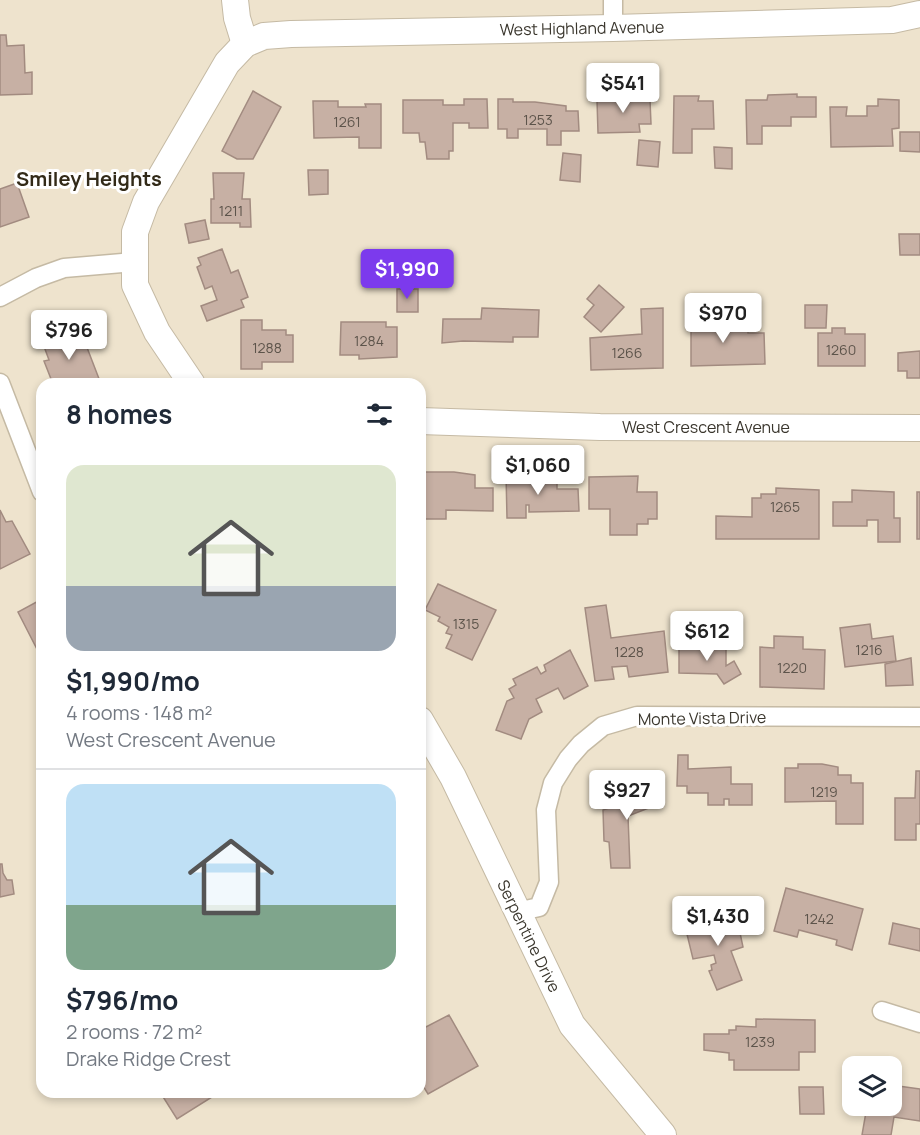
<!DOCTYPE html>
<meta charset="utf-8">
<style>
:root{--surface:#fff;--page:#f6f6f7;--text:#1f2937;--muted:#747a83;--line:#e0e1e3;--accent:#7c3aed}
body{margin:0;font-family:Manrope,sans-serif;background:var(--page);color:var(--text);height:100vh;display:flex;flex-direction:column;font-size:22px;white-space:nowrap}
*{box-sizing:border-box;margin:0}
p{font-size:20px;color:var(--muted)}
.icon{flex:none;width:33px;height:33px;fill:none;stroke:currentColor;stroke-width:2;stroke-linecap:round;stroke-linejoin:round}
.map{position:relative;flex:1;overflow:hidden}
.panel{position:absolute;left:36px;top:378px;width:390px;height:720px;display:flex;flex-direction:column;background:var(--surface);border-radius:18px;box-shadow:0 3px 9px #0003}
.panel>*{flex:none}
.controls{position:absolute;left:842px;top:1056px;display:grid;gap:12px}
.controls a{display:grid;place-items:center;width:60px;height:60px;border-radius:12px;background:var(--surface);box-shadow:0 3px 9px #0003;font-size:30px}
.price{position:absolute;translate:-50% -51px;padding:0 14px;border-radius:6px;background:#fff;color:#222;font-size:20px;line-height:39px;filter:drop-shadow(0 2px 3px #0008)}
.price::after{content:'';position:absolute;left:50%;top:36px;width:18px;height:14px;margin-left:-9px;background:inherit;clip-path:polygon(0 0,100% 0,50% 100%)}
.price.selected{background:var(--accent);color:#fff}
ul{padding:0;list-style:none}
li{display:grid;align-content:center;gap:12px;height:318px;padding:0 30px}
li+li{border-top:2px solid var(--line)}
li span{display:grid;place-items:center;height:186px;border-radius:18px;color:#555}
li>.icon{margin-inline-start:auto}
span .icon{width:108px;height:108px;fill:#fffc;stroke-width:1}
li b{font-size:26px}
h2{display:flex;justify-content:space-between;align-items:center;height:72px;padding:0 30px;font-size:26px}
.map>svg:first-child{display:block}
.building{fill:#c7b0a4;stroke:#a28b80;stroke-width:1.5}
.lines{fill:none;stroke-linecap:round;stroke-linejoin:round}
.street-casing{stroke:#c5baa4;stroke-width:21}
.secondary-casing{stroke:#c5baa4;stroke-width:28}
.street{stroke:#fff;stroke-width:18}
.secondary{stroke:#fff;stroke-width:26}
.labels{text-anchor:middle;stroke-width:6;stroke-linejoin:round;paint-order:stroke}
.number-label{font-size:14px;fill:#5d544b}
.street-label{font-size:16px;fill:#3a362d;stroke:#fff}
.quarter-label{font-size:20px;font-weight:bold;fill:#322a18;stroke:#fff}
</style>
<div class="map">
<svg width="920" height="1135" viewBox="0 0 920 1135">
<rect width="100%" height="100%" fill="#eee3cd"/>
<g class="building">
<path d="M0,35H6L7,46L24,45L25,73L32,72V94L0,95Z"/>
<path d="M253,91L281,107L253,159H237L222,151Z"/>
<path d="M797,94V97H816V117H791V126H762V144H747L746,100H767L768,95Z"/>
<path d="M609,96H638V100H650L651,124H639L640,132L598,133L597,100H609Z"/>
<path d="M674,96H699L698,101H713L714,129H692V153H673Z"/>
<path d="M464,99H487L488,128H469V123H453V151H449V159H427L425,142H420L419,133H403V100H443V105H464Z"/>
<path d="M498,99H513V102H535L566,106V111H578L579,131H561V145H547V129H518V138H507V129H498Z"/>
<path d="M878,99L899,100V128L892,129L893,146L831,147L830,107H847L846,116H867V106H878Z"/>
<path d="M313,101H338V107H366L365,104H381V148H359V137L314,138Z"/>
<path d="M900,132H920V152L900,151Z"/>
<path d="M639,140L660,142L658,167L637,165Z"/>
<path d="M714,147L732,148V169L715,168Z"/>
<path d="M563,153L581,155L580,182L560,180Z"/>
<path d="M308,170H328V194L309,195Z"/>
<path d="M213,173H244L242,199H250L251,227H240V223H211V199H214Z"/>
<path d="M17,183L29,217L0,227V189Z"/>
<path d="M205,220L209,239L189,243L185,224Z"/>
<path d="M899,234H920V255H900Z"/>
<path d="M222,249L231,273L238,270L248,297L241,300L244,307L207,321L201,306L217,300L212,286L205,289L197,267L201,265L198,258Z"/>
<path d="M599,285L624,307L601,332L584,317L594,305L587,299Z"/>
<rect x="397" y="289" width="21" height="23"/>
<path d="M805,305H827L826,328H805Z"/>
<path d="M482,308L539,310L538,337H513V342L463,341L442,343L443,319H481Z"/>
<path d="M663,308V368L591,370L590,338L642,334L641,309Z"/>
<path d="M711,308L712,330H748V333H764L765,364L691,366V309Z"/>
<path d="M241,320H262V330H286V335H293V362H262V369H241Z"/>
<path d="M341,322H386V327H397V357L359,359V355H340Z"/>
<path d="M832,328H845V334H865V366H818V333H832Z"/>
<path d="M71,330L78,347L86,345L101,384H53L44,361L49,360L42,341Z"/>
<path d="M920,351V378H907V371H898V353Z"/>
<path d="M424,472H454L475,475V488H493V511L446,510V519H424Z"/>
<path d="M506,474H539V478H557V489H578L579,511L529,512V505H526V518H507Z"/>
<path d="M638,476L637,492H657V519H648V524H637V535H610V509H589V477Z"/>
<path d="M776,488L819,490V539H716V516L752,517V498H761V494H776Z"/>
<path d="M852,490L894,492V518H900V542H878V520H867V526H833V502H852Z"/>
<rect x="917" y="492" width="3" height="47"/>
<path d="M0,510L6,522L12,521L30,554L0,569Z"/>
<path d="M438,584L496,610L472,660L446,648L452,635L446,633L449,627L438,621L440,617L425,610Z"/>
<path d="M42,599V659L18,612Z"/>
<path d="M606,605L611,638L664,631L668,672L629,677L627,666L612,667L614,679L595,681L585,608Z"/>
<path d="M870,624L872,639L893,636L896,661L845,667L840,628Z"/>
<path d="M774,636L803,637V649L825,650L824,689L760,687V647L774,648Z"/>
<path d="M679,645L726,646V666L734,661L741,674L724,684L717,674L679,673Z"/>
<path d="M570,650L588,686L564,699L558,688L536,699L542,712L529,719L521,739L496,730L507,701L514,698L509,689L516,685L513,679L537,667L541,674L546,671L544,665Z"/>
<path d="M911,658L913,685L886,686L885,664Z"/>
<path d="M678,755H688V769L731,767V784H752V805H729V799H724V805H708V793H687V786H677Z"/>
<path d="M798,764H822L838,767V775H851V783H863V824H836V801L785,802V768H798Z"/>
<path d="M916,771H920V824H916V840H895V798H915Z"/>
<path d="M656,779L664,802L628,816L630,868H611L609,842L604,841L603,810L615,806L630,795L628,790Z"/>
<path d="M0,864H2L3,873L7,880H12L14,894L0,897Z"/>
<path d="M786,888L863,909L852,950L836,945L837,940L799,930L797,937L774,931Z"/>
<path d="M736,914L743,947L731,951L742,980L717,990L709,971L712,970L711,965L716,963L714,955L693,959L685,926Z"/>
<path d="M893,923L920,929V951L889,944Z"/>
<path d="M449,1015L478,1066L428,1094L420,1081V1025L424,1023L426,1027Z"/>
<path d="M756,1019L815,1020V1052H799V1070H734V1060H729V1053L704,1050V1034H729V1030H736V1026L756,1027Z"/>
<path d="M891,1085L920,1089V1121L894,1117L891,1135H862L866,1112L853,1110L854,1106H891Z"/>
<path d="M799,1087H823L824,1114H800Z"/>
<path d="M160,1092H220L177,1119Z"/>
</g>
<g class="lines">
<defs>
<g id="street">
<path d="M613,0V28"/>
<path d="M0,297L36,278L64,268L134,262"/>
<path d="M0,383L42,492"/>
<path d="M517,912L539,907L549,882L546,810L553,783L568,759L581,744L603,726L637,716L920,717"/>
<path d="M882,1011L920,1023"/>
</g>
<g id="secondary">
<path d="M235,0L237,18L245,44"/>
<path d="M192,384L157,332L135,285V232L146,202L227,63L245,44L264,36L291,34L613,28L892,20L920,14"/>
<path d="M420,421L600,427L920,428"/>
<path d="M420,720L453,777L572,1025L663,1135"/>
</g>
</defs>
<use href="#street" class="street-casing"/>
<use href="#secondary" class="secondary-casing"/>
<use href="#street" class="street"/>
<use href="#secondary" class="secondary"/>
</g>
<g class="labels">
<g class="number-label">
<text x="538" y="125">1253</text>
<text x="347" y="127">1261</text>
<text x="231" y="216">1211</text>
<text x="369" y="346">1284</text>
<text x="267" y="353">1288</text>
<text x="841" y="355">1260</text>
<text x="627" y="358">1266</text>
<text x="785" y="512">1265</text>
<text x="466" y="629">1315</text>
<text x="869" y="655">1216</text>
<text x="629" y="657">1228</text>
<text x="792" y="673">1220</text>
<text x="824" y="797">1219</text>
<text x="819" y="924">1242</text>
<text x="760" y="1047">1239</text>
</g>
<g class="street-label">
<text transform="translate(582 28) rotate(-1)" y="6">West Highland Avenue</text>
<text x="706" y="433">West Crescent Avenue</text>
<text transform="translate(702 718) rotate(-1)" y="6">Monte Vista Drive</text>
<text transform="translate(529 936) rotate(64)" y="6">Serpentine Drive</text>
</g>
<g class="quarter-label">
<text x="89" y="186">Smiley Heights</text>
</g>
</g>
</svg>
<div class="controls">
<a><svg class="icon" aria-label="layers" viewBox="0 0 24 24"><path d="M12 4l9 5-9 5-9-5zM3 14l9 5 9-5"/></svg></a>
</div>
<b class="price" style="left:623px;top:114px">$541</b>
<b class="price selected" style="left:407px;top:300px">$1,990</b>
<b class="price" style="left:723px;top:344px">$970</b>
<b class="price" style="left:69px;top:361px">$796</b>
<b class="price" style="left:538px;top:496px">$1,060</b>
<b class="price" style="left:707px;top:662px">$612</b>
<b class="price" style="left:627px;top:821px">$927</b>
<b class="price" style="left:718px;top:947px">$1,430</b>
<section class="panel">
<h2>8 homes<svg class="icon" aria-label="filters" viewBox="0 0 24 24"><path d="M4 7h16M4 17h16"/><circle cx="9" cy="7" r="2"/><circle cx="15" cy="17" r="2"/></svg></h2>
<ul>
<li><span style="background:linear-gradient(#dfe7d0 65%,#9aa5b1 0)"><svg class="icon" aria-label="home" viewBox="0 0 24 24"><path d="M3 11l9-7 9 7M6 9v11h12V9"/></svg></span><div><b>$1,990/mo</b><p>4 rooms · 148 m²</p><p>West Crescent Avenue</p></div></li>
<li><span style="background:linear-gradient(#bfe0f5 65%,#7fa58c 0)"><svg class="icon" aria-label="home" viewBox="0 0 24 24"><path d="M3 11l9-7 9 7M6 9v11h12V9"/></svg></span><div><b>$796/mo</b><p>2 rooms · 72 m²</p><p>Drake Ridge Crest</p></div></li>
</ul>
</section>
</div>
